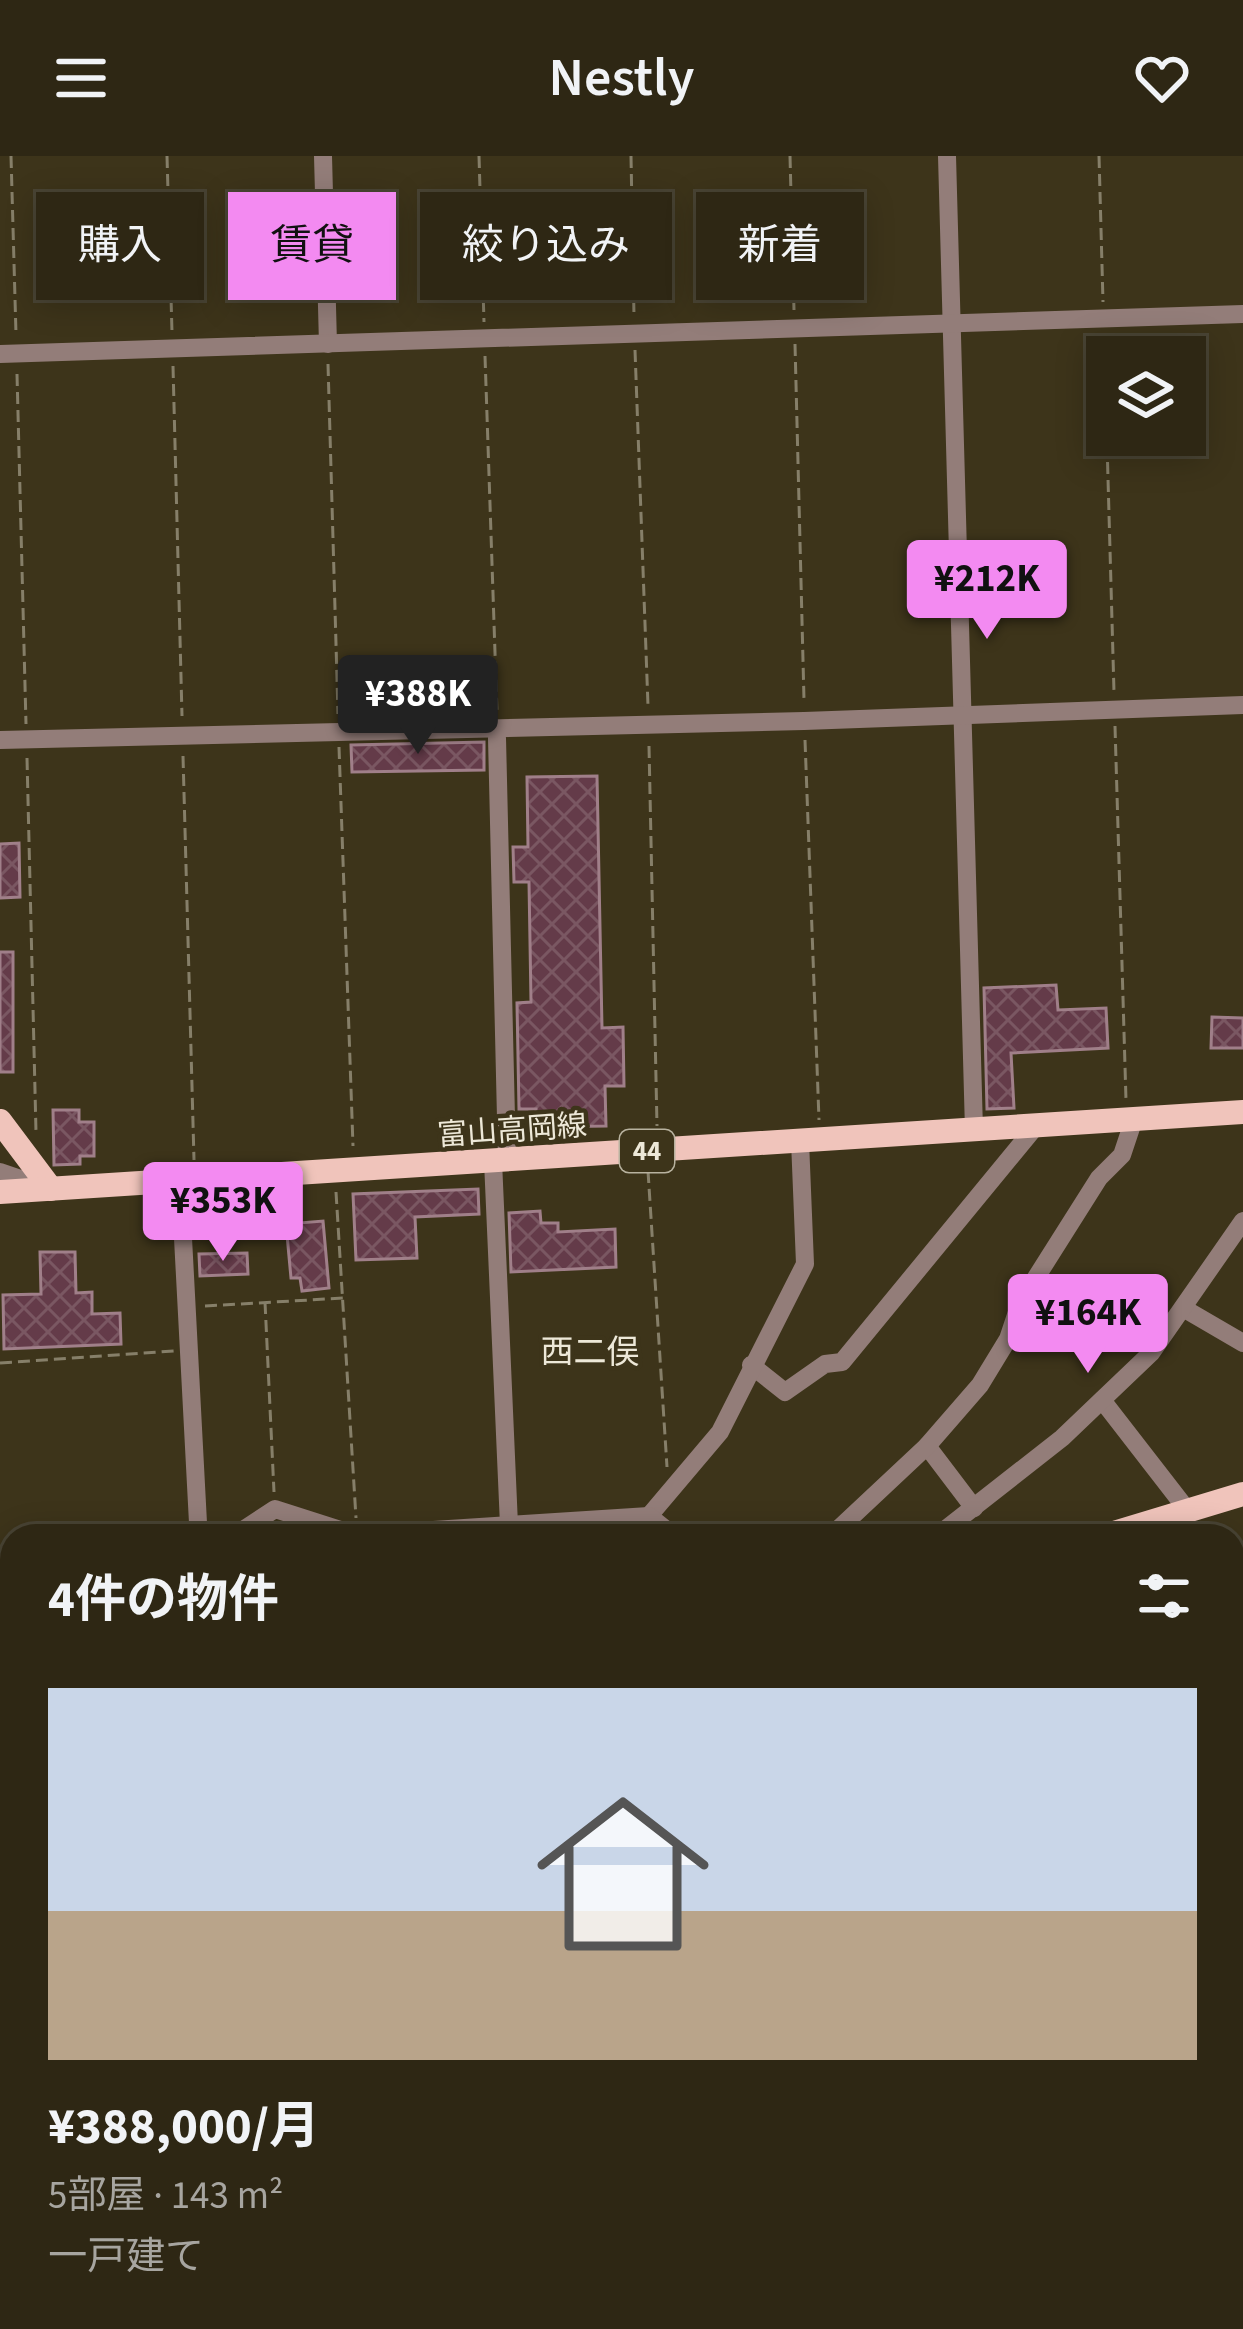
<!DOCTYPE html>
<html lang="ja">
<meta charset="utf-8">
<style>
:root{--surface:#2e2714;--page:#3a3322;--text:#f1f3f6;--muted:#a7a5a0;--line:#494434;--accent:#f38af1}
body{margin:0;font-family:"Source Sans 3","Noto Sans JP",sans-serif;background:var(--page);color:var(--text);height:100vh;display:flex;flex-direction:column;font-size:45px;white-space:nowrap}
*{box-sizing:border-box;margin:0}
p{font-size:39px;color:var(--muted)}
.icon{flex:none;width:66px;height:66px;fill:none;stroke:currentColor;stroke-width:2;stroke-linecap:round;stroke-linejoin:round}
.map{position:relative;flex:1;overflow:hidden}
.details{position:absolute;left:0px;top:1368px;width:1245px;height:807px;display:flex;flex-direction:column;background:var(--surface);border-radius:36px 36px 0 0;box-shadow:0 6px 30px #0003,0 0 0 3px var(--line)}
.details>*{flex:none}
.top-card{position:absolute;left:36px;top:36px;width:1173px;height:108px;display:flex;gap:24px}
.fabs{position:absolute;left:1086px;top:180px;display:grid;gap:24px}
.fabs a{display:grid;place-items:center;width:120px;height:120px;border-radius:0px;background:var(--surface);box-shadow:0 6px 30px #0003,0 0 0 3px var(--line);font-size:60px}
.price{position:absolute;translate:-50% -102px;padding:0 27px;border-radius:12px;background:var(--accent);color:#111;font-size:39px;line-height:78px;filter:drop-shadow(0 3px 6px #0008)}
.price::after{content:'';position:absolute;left:50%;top:72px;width:36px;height:27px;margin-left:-18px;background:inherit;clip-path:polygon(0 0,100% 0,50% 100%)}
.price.on{background:#222;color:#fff}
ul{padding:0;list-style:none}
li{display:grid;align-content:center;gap:24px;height:636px;padding:0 48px}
li span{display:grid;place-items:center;height:372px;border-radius:0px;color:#555}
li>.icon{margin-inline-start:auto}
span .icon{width:216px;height:216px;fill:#fffc;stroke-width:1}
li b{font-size:51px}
h2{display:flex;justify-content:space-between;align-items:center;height:144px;padding:0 48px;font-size:51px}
.pill{padding:0 42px;border-radius:0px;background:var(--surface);box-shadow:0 6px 30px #0003,0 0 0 3px var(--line);font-size:42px;line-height:108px}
.pill.on{background:var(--accent);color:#111}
header{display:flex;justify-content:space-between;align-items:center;height:156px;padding:0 48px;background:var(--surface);font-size:54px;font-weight:600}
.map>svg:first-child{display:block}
.water{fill:url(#water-ripples)}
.building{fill:url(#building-cross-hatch);stroke:#a07f89;stroke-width:3}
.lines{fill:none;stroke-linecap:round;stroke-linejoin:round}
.path{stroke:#867f69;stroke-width:3;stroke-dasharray:12 6;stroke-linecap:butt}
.minor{stroke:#937d79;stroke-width:18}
.major{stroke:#f0c4bb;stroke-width:24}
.rail{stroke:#b3ad99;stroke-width:4.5;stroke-dasharray:18 9;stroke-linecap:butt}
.labels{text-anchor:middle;stroke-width:9;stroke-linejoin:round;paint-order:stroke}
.shield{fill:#3d341a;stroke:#b8b29f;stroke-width:3}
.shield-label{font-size:27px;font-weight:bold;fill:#ede8d8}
.street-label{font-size:30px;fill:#ede8d8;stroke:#3d341a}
.neighbourhood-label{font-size:33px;fill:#ede8d8;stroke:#3d341a}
</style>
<header><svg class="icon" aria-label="menu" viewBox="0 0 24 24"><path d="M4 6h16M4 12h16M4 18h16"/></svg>Nestly<svg class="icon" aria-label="heart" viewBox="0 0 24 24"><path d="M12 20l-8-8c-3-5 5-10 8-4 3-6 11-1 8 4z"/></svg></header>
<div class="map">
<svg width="1243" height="2173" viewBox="0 0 1243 2173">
<defs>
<pattern id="water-ripples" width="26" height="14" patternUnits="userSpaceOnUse" patternTransform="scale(3)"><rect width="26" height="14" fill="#3b757c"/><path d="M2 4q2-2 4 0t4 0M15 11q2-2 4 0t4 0" fill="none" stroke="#425b5c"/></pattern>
<pattern id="building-cross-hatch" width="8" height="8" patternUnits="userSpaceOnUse" patternTransform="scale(3)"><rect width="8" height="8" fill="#643b49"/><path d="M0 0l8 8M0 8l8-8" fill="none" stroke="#7a5762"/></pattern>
</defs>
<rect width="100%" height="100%" fill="#3d341a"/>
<path class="water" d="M1233,2042L1243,2043V2110L1233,2109Z"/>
<g class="building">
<path d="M484,586V614L352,616L351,589Z"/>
<path d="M597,620L602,872L623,871L624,930H605L606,970L536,971V953H519L517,847L531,846L529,726H514L513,691H528L527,621Z"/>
<path d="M19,687L20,741L0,742V688Z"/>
<rect x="0" y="796" width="13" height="120"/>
<path d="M1056,829L1058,854L1106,852L1108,892L1011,897L1014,952L987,953L984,832Z"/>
<path d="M1212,861L1243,862V892H1211Z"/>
<path d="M53,954H79V966H94V1000H80V1008L54,1009Z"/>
<path d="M478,1033L479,1058L415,1061L417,1102L356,1104L353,1038Z"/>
<path d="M540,1055L541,1067H558V1076L615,1073L616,1111L511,1116L509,1057Z"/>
<path d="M323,1065L329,1132L302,1135L300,1122H291L286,1068Z"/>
<path d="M40,1096H75L76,1137L92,1136V1158L120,1157L121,1188L4,1193L3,1139L41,1138Z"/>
<path d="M247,1097L248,1118L200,1120L199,1098Z"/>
</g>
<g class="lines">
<g class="path">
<path d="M11,0L16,178"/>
<path d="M167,0L172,176"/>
<path d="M479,0L484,166"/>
<path d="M631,0L634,160"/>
<path d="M790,0L794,154"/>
<path d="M1099,0L1103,146"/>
<path d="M1104,180L1114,536"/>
<path d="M795,188L804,544"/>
<path d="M635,194L648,550"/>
<path d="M485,200L497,556"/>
<path d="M328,208L338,558"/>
<path d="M173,210L182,560"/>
<path d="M17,218L26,568"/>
<path d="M1115,570L1126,944"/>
<path d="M805,584L819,964"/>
<path d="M649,590L657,970"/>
<path d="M339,591L353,990"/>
<path d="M183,600L194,1004"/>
<path d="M27,602L36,976"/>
<path d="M648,1015L667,1311"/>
<path d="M336,1036L356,1362"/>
<path d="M265,1146L274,1336"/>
<path d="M205,1150L344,1142"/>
<path d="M0,1207L174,1195"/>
<path d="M1233,1748H1243"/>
<path d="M559,2173L562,2163"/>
</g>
<g class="minor">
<path d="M323,0L328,188"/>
<path d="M947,0L974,974"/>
<path d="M0,198L1243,158"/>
<path d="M497,582L507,1004"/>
<path d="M0,584L804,565L1243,549"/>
<path d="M493,1005L509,1369L506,1380"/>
<path d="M0,1016L41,1030"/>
<path d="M180,1025L198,1367L195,1380"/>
<path d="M1183,1152L1243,1187"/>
<path d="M751,1209L785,1236L825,1208L842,1206L1036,970"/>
<path d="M1102,1244L1188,1355"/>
<path d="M927,1290L974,1352"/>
<path d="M649,1360L720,1276L805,1108L800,985"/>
<path d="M234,1380L275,1353L356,1379L649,1360L674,1380"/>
<path d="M831,1380L927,1290L980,1229L1008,1183L1020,1147L1099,1022L1122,999L1134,963"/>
<path d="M937,1380L1062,1282L1151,1197L1243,1065"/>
<path d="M1233,1443L1243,1442"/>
<path d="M0,1449L12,1450"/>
<path d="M0,1520H12"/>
<path d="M0,1739L12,1733"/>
<path d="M0,2002L12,2048"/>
<path d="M5,2173L12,2104"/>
</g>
<g class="major">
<path d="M0,965L51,1033"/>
<path d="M0,1036L1243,956"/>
<path d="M1104,1380L1243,1338"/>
<path d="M644,2173L645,2163"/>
</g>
<g class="rail">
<path d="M1233,1770L1243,1769"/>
<path d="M0,1840L12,1839"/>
</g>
</g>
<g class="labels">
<rect class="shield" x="620" y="974" width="54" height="42" rx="9"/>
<g class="shield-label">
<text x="647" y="1004">44</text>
</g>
<g class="street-label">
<text transform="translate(512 974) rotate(-4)" y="10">富山高岡線</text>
</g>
<g class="neighbourhood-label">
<text x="590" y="1207">西二俣</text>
</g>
</g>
</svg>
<div class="fabs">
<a><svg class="icon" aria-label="layers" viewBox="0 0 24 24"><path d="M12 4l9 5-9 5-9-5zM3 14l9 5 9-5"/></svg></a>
</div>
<b class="price" style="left:987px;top:486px">¥212K</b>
<b class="price on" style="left:418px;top:601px">¥388K</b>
<b class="price" style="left:223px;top:1108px">¥353K</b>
<b class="price" style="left:1088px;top:1220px">¥164K</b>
<div class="top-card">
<a class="pill">購入</a>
<a class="pill on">賃貸</a>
<a class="pill">絞り込み</a>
<a class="pill">新着</a>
</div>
<section class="details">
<h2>4件の物件<svg class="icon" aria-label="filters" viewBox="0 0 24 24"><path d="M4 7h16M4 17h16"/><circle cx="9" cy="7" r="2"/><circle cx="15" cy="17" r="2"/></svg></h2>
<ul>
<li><span style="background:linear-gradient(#c9d6e8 60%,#b9a48a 0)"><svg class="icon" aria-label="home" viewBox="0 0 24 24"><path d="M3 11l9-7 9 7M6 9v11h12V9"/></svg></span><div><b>¥388,000/月</b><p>5部屋 · 143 m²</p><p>一戸建て</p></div></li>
</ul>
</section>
</div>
